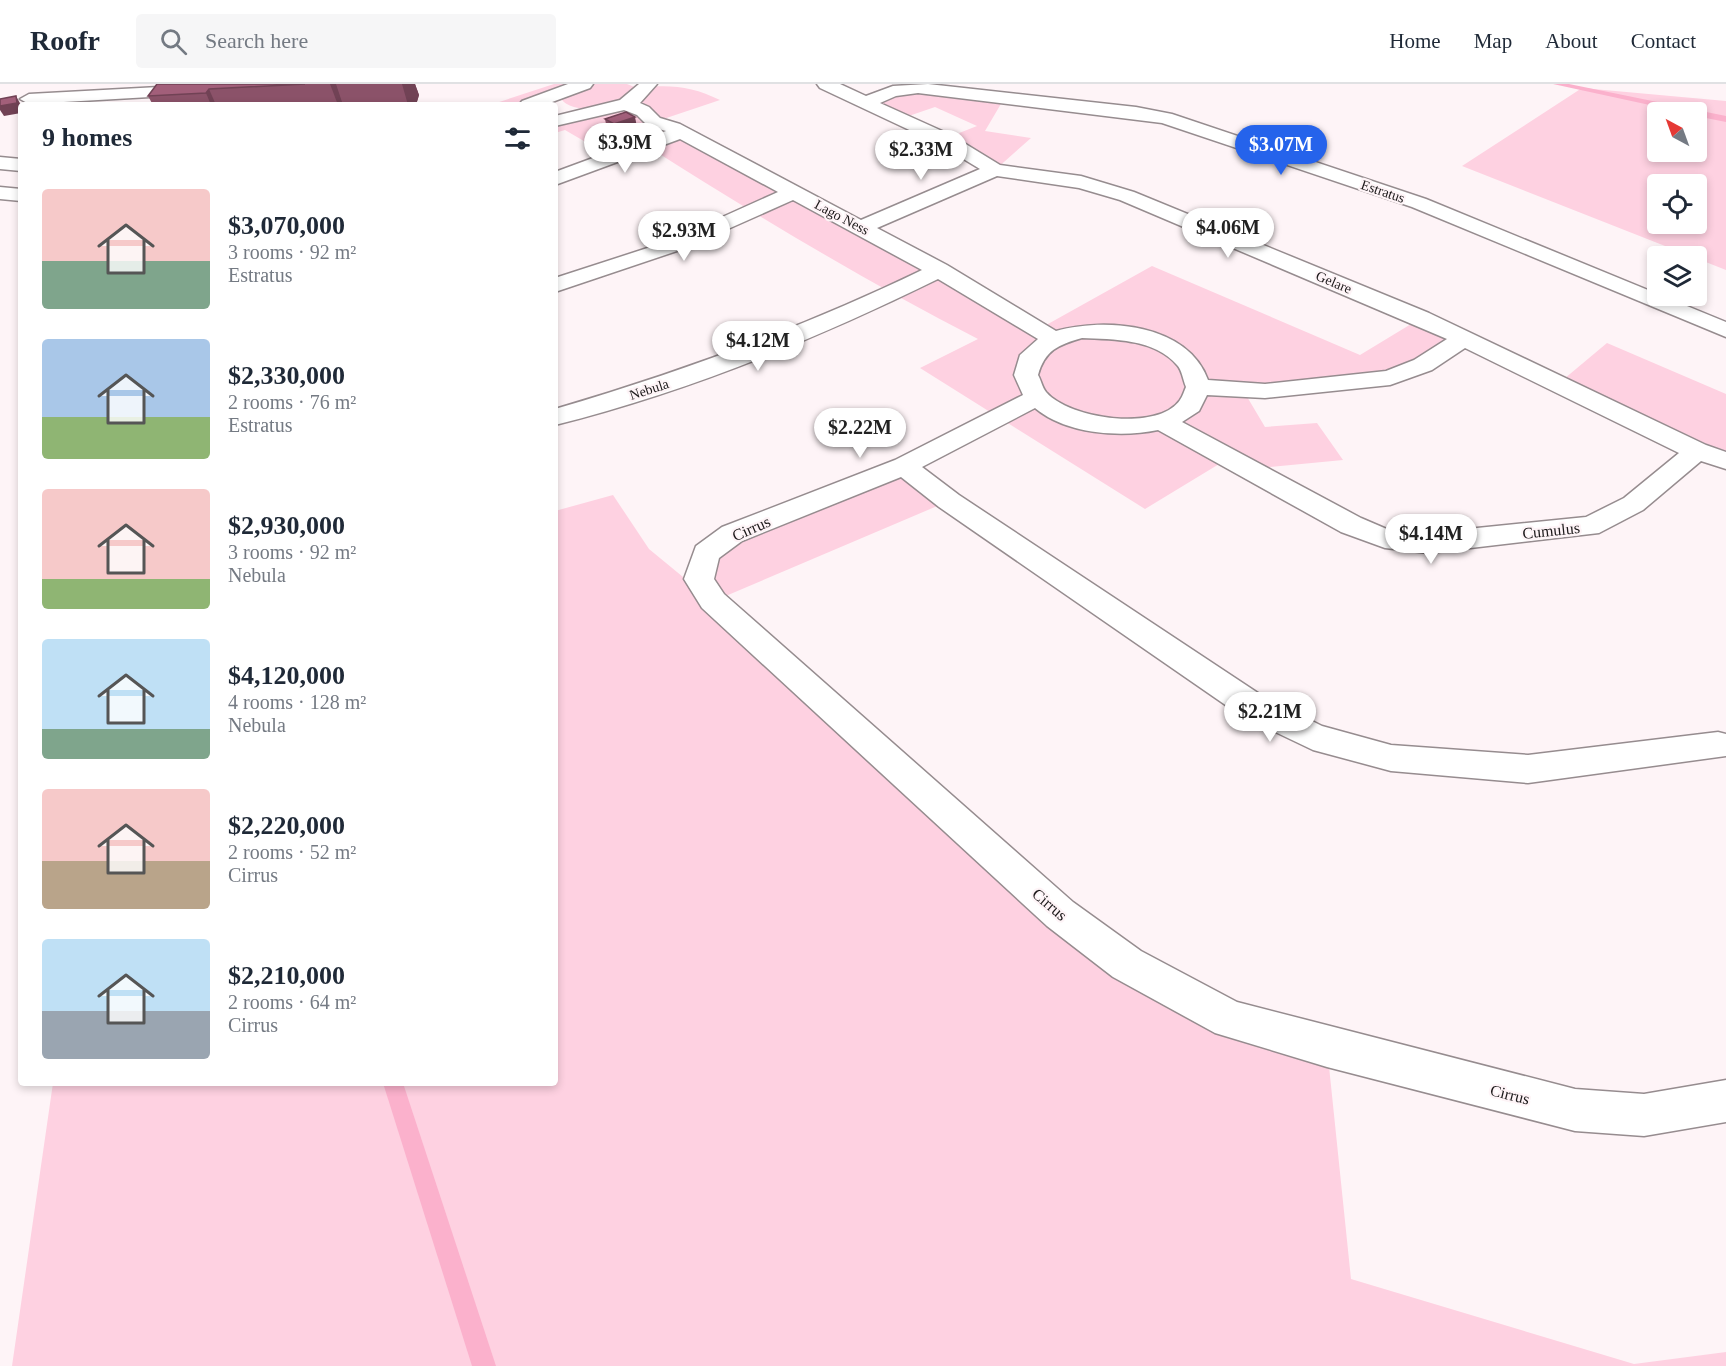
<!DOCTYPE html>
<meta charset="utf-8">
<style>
:root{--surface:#fff;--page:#f6f6f7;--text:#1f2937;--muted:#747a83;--line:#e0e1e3;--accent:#2563eb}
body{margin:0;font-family:"Times New Roman",serif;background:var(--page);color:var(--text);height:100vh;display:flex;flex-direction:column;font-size:22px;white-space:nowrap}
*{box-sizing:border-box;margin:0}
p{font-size:20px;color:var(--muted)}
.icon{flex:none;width:33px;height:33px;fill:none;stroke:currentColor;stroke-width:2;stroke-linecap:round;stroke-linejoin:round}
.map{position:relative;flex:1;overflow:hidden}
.panel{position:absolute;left:18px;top:18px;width:540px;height:984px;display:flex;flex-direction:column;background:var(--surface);border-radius:6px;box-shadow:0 3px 9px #0003}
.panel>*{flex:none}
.needle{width:39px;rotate:319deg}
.controls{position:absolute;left:1647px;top:18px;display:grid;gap:12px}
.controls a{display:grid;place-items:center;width:60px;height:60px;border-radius:6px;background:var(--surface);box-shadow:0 3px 9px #0003;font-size:30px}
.price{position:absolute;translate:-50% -51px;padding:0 14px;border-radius:21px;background:#fff;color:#222;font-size:20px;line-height:39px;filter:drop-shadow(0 2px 3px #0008)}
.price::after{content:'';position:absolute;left:50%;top:36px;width:18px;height:14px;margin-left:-9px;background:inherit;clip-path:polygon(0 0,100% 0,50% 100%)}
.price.active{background:var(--accent);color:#fff}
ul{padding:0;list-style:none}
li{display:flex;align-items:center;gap:18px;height:150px;padding:0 24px}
li span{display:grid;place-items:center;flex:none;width:168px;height:120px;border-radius:6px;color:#555}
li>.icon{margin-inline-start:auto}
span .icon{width:72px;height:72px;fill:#fffc;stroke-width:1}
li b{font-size:26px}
h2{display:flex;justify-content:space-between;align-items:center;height:72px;padding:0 24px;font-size:26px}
header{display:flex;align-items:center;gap:36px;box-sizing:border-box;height:84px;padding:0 30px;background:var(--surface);border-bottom:2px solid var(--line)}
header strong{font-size:28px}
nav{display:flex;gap:33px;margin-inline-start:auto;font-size:21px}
.search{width:420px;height:54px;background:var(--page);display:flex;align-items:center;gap:15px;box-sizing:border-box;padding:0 21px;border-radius:6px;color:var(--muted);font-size:22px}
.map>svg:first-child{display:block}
.green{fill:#fed1e1;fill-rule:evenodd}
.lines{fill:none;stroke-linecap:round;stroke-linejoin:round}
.stream{fill:#fbb1cc;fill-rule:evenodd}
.minor-casing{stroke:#968c8f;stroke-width:3}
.minor{fill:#fff;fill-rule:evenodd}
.wall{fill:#8b5269}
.shaded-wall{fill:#714255}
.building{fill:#a25f7a;stroke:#714255;stroke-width:1.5}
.labels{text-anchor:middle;stroke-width:4.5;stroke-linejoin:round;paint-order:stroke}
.far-street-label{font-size:14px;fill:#1b1819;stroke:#fef4f7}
.street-label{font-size:16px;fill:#1b1819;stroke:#fef4f7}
</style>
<header>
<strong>Roofr</strong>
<div class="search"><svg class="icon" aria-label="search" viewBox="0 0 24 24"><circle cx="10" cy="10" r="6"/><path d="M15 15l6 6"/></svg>Search here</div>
<nav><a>Home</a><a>Map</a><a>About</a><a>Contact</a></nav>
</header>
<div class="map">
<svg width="1726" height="1282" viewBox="0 0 1726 1282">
<rect width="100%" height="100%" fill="#fef4f7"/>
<g class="green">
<path d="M554,0H581L522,21H490Z"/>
<path d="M584,0H627L637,4C669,0 692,2 720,16L589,60L565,46L555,49V37L590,26C578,24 564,23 559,11Z"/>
<path d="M1582,4L1726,17V186L1462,82ZM1658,28H1696V68H1658ZM1658,100H1696V140H1658Z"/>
<path d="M893,7L1005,13L985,47L1031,54L995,86L944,55L977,42L935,23L900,35L866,18Z"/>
<path d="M681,48L1039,245L1152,182L1360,271L1421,234L1464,255L1390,294L1243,306L1265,343L1317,339L1343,376L1250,385L1229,374L1145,425L920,284L978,255C864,196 755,131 647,62Z"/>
<path d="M1607,259L1726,310V377L1558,300Z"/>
<path d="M904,382L949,417L714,517L1060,830L1327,963L1351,1195L1634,1280L1726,1268V1282H12L53,999H555V427L613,411L649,465L711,516L706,469Z"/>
</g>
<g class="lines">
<g class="stream">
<path d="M1553,0H1569L1726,32V38L1696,32V28H1682Z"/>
<path d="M383,999H403L496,1282H472Z"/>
</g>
<defs>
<g id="minor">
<path d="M568,0H593L590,4L544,21H519L522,17Z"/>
<path d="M639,0H657L640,19L649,23L660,34L680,40L861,136L980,85L937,59L820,4L817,0H840L866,12L893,2L928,0L1136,23L1172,30L1426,115L1726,238V253L1412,123L1162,39L918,9L896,12L880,19L951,51L1000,81L1081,92L1134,108L1429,229L1706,361L1726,368V385L1701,377L1643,426L1599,449L1428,469L1385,464L1341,448L1158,346C1120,354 1066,350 1035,324L922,383L959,411L1264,613L1322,642L1391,661L1528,671L1718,648L1726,650V672L1528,699L1391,687L1313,666L1240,631L939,423L901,393L742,457L719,474L714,495L724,510L1073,818L1141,867L1237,918L1575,1005L1644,1010L1726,996V1038L1644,1052L1575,1047L1327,983L1215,949L1113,893L1047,842L702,524L684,495L696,462L722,443L895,376L1023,311L1014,291L1020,271L1038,255L938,195C816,255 687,308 555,341V325C681,288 804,243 922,186L793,116L683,165L555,208V194L669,157L778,108L680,55L555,101V88L666,47L648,42L637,31L624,26L555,42V32L620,16ZM997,92L1079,104L1120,116L1447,255L1414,276L1386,287L1265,300L1208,296C1188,240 1106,233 1056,247L947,181L877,144ZM1082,254C1113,255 1155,255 1177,281C1182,286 1183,296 1186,303C1184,307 1183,312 1180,316C1158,348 1069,335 1046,308C1042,303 1041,296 1038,291C1045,266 1058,261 1082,254ZM1465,264L1679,369L1624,414L1586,433L1428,449L1389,446L1361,434L1182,338L1199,327L1207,311L1265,314L1390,301L1432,286Z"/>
<path d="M196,1L202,2L205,6L202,10L29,20L20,15L29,10Z"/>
<path d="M0,73L21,75V87L0,85Z"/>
<path d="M0,103L21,105V117L0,115Z"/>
</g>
</defs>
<use href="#minor" class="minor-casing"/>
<use href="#minor" class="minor"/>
</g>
<g class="wall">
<path d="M157,0H415L419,11L416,21H153L148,12Z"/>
<path d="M605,35L637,43L615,50L607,45Z"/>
</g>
<g class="shaded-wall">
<path d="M330,0H336L343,21H338Z"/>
<path d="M402,0H415L419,11L416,21H408Z"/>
<path d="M209,5L216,21H211L206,9Z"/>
<path d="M16,12L21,21V29L4,32L0,26V22Z"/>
<path d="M635,33L637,43L615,50L614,40Z"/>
</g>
<g class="building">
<path d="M157,0H305L209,5L206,9L148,12Z"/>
<path d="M16,12L17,19L0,22V15Z"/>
<path d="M626,28L635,33L614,40L605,35Z"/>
</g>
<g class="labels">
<g class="far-street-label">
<text transform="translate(1383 107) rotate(19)" y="5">Estratus</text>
<text transform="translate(842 133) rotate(28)" y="5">Lago Ness</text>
<text transform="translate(1334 198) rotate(23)" y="5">Gelare</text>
<text transform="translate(649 305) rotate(-18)" y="5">Nebula</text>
</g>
<g class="street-label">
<text transform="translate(751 444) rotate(-24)" y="6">Cirrus</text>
<text transform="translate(1551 446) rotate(-6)" y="6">Cumulus</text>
<text transform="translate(1050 820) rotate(41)" y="6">Cirrus</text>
<text transform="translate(1510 1010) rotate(14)" y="6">Cirrus</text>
</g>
</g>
</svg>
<div class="controls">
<a><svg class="needle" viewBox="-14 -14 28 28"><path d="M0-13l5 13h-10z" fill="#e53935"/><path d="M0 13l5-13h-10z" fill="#747a83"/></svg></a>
<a><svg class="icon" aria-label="locate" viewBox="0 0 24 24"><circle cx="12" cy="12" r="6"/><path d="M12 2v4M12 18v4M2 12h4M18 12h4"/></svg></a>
<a><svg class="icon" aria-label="layers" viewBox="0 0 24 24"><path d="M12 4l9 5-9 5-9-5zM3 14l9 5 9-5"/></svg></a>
</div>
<b class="price" style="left:625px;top:90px">$3.9M</b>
<b class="price active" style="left:1281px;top:92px">$3.07M</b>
<b class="price" style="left:921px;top:97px">$2.33M</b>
<b class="price" style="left:1228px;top:175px">$4.06M</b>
<b class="price" style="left:684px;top:178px">$2.93M</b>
<b class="price" style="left:758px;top:288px">$4.12M</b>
<b class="price" style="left:860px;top:375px">$2.22M</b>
<b class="price" style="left:1431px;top:481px">$4.14M</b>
<b class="price" style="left:1270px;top:659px">$2.21M</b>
<section class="panel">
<h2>9 homes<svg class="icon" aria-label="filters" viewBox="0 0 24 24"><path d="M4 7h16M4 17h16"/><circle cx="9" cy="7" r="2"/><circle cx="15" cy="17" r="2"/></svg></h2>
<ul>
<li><span style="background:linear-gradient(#f6c9c9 60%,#7fa58c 0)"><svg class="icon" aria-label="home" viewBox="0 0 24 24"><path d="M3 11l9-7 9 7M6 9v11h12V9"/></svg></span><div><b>$3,070,000</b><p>3 rooms · 92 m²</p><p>Estratus</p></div></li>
<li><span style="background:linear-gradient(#a9c7e8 65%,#8fb573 0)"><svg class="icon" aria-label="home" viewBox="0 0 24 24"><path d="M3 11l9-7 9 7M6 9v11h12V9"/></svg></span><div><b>$2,330,000</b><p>2 rooms · 76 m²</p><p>Estratus</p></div></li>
<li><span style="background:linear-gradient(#f6c9c9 75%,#8fb573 0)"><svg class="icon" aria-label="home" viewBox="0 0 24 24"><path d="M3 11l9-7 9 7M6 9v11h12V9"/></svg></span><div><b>$2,930,000</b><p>3 rooms · 92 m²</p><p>Nebula</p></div></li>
<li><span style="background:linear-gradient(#bfe0f5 75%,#7fa58c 0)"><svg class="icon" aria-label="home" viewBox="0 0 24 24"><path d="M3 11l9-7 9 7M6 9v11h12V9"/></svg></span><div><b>$4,120,000</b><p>4 rooms · 128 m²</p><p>Nebula</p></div></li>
<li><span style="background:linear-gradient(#f6c9c9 60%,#b9a48a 0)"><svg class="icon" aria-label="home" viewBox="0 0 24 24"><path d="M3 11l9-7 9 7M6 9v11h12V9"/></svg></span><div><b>$2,220,000</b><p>2 rooms · 52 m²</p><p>Cirrus</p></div></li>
<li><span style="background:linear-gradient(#bfe0f5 60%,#9aa5b1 0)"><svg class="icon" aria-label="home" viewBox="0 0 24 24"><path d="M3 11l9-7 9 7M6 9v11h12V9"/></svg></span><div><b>$2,210,000</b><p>2 rooms · 64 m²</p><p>Cirrus</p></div></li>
</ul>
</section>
</div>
